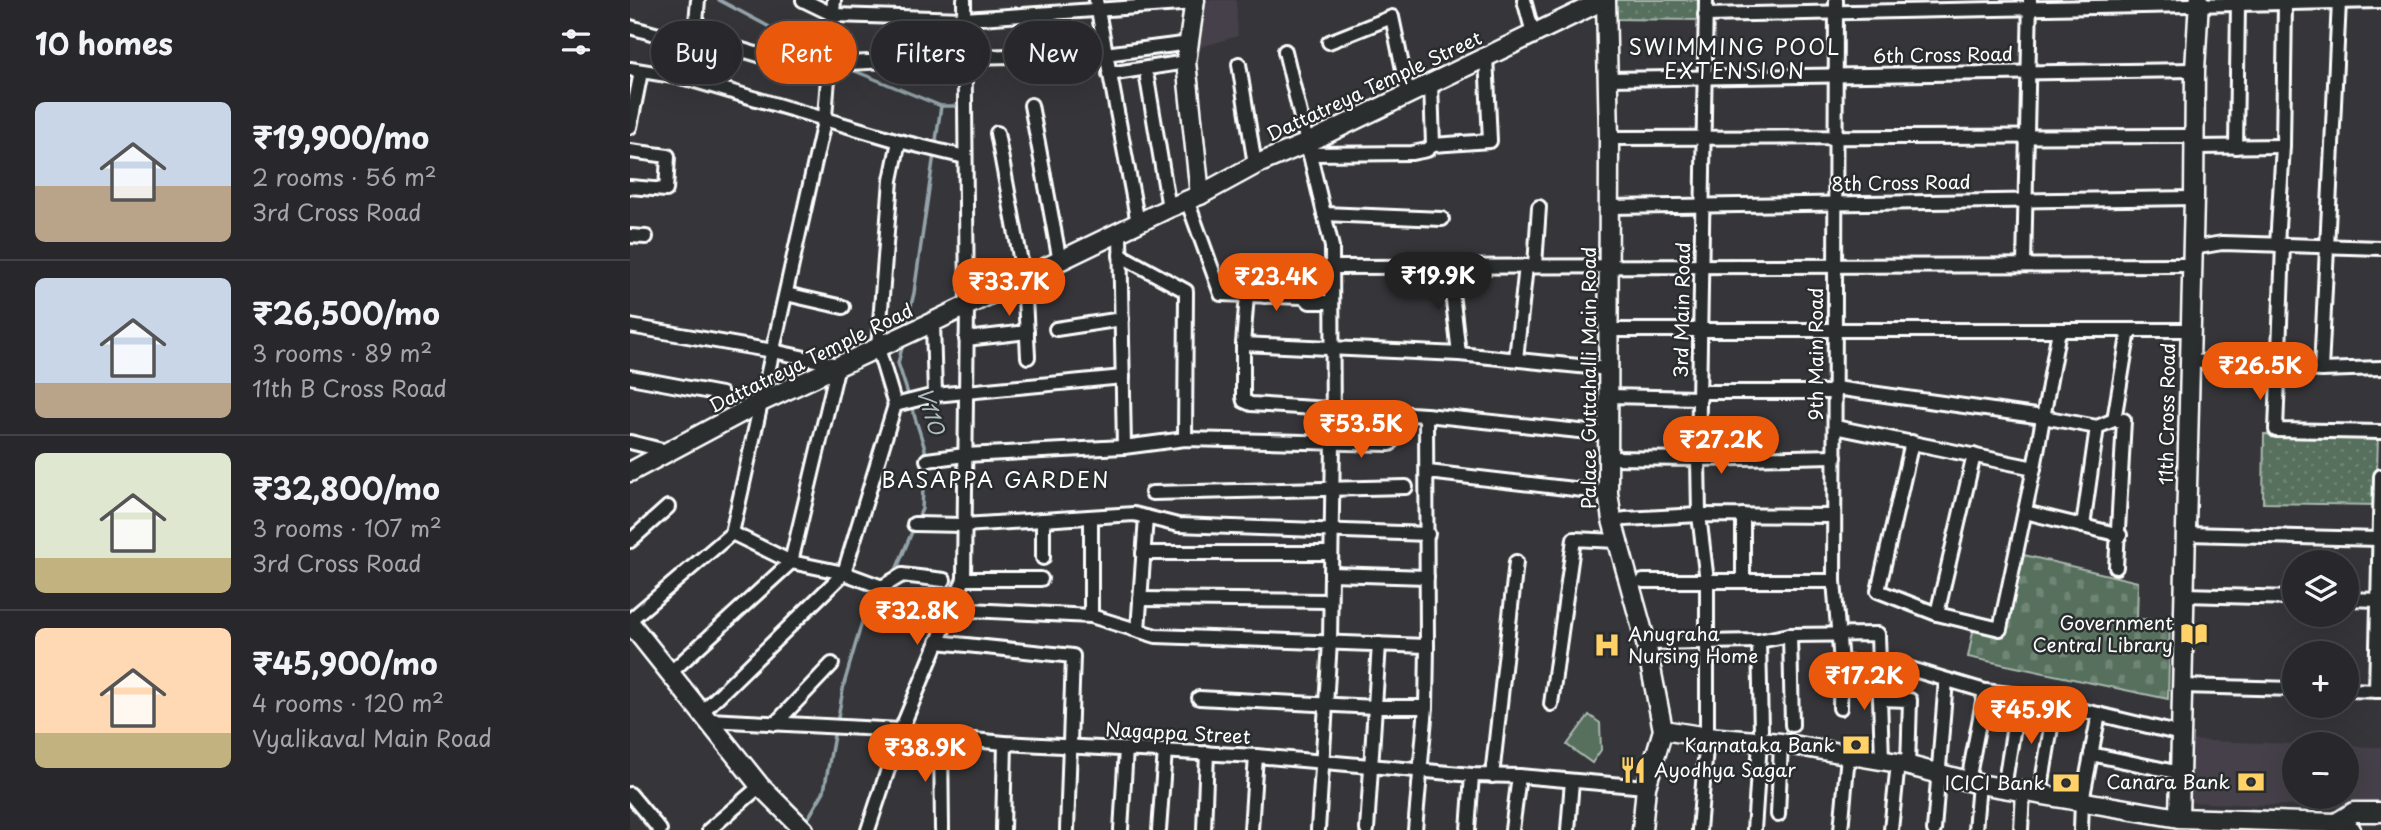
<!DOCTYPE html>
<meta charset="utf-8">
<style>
:root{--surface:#28282c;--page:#343438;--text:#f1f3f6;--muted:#a5a6a9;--line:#444448;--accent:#ea580c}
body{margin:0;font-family:"Playpen Sans",sans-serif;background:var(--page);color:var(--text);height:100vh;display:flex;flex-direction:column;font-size:26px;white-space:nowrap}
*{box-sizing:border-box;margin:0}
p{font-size:23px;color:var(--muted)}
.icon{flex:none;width:38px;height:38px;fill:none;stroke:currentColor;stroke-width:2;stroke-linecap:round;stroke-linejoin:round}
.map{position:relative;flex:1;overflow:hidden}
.panel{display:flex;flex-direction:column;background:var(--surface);width:630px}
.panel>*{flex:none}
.banner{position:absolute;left:21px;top:21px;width:665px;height:63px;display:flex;gap:14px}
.buttons{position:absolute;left:1652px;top:550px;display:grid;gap:14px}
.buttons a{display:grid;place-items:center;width:77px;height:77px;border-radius:50%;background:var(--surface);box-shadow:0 7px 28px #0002,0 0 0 2px var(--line);font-size:35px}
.price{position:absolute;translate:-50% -60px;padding:0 16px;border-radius:24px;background:var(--accent);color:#fff;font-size:23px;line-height:46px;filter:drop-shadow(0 2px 4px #0008)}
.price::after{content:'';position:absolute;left:50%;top:42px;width:21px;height:16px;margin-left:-10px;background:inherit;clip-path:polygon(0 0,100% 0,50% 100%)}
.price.current{background:#222;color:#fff}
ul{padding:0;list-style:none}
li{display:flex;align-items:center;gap:21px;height:175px;padding:0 35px}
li+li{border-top:2px solid var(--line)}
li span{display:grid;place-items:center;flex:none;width:196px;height:140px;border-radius:10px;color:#555}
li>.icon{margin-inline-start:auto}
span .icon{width:84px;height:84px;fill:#fffc;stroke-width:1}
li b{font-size:30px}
h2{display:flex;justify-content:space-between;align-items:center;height:84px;padding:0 35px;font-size:30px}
.pill{padding:0 24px;border-radius:32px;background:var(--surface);box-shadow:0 7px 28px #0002,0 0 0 2px var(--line);font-size:24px;line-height:63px}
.pill.current{background:var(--accent);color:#fff}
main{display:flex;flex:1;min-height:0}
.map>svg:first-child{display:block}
.built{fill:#444148}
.green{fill:#56705d;stroke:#aab8ae;stroke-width:2}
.cemetery{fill:url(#cemetery-stones);stroke:#aab8ae;stroke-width:2}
.park{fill:url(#park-dots);stroke:#aab8ae;stroke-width:2}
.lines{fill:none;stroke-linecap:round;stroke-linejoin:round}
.stream{stroke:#94a4aa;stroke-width:3.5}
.street-casing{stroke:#fff;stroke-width:18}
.secondary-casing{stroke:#fff;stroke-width:23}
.street{stroke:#2a2d2e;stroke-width:12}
.secondary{stroke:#2a2d2e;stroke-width:18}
.labels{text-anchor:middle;stroke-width:5;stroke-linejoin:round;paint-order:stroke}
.street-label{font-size:19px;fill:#fff;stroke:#2a2d2e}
.poi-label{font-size:19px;fill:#fff;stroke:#2a2d2e;text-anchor:end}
.neighbourhood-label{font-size:21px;letter-spacing:2px;fill:#fff;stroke:#2a2d2e}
.water-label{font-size:21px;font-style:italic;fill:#afbbc0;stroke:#2a2d2e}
</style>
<main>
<section class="panel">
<h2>10 homes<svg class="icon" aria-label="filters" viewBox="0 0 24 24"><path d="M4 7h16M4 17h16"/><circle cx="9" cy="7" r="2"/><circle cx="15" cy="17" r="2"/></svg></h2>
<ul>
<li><span style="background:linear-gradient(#c9d6e8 60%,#b9a48a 0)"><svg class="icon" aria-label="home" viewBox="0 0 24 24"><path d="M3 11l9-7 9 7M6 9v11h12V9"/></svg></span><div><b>₹19,900/mo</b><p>2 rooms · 56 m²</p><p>3rd Cross Road</p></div></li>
<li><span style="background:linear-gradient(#c9d6e8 75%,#b9a48a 0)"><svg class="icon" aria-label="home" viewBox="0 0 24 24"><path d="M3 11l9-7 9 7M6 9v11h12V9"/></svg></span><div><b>₹26,500/mo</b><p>3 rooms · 89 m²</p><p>11th B Cross Road</p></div></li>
<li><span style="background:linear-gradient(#dfe7d0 75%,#c2b280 0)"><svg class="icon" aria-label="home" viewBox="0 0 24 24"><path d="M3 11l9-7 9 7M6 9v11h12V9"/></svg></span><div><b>₹32,800/mo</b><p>3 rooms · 107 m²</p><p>3rd Cross Road</p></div></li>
<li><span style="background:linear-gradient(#ffd9b3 75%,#c2b280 0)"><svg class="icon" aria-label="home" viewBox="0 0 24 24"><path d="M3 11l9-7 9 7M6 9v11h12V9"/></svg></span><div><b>₹45,900/mo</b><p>4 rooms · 120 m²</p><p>Vyalikaval Main Road</p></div></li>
</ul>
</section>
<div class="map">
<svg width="1751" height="830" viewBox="0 0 1751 830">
<defs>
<pattern id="cemetery-stones" width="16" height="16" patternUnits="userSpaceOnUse" patternTransform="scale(1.75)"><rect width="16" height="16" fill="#56705d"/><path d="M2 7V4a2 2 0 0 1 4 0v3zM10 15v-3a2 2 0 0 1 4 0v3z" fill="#6f8575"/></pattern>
<pattern id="park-dots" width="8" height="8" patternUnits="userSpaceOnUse" patternTransform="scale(1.75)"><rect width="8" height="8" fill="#56705d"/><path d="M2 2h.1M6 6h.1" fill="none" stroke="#6f8575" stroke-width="1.8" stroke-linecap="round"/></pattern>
</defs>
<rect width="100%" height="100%" fill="#36363a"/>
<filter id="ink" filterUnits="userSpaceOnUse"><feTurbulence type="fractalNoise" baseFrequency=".0143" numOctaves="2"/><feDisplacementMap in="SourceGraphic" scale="14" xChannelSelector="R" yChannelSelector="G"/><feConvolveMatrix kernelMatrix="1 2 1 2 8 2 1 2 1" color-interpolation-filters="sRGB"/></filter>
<g filter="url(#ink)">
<g class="built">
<path d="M572,0H606L608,36L567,48Z"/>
<path d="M1555,740L1664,744V796H1717V746L1751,747V809L1553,802Z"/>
</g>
<path class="green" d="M959,715L970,723L971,750L962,763L937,745Z"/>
<path class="cemetery" d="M1390,554L1508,582L1507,619L1540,620L1538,699L1338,657L1344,627L1372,634Z"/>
<g class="park">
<path d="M983,0H1069V20L983,19Z"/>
<path d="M1634,434L1748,437L1746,505L1633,503Z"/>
</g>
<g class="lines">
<g class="stream">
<path d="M89,0L196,57"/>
<path d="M215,67L311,106H328"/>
<path d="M305,147L311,106"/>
<path d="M276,326L284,293L304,154"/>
<path d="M273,344L268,363L279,397"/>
<path d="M281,405L295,449L292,509L287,520"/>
<path d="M264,575L284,527"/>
<path d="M207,723L214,684L232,622L254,590"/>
<path d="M176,822L194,791L205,730"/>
</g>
<defs>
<g id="street">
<path d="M68,0L64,45L55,78L269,141L335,157"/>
<path d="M173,0L204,15L335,19L565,3"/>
<path d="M466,0L508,223"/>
<path d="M894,0L903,33"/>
<path d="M1206,0L1204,581L1211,663L1210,708"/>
<path d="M1075,15L1751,1"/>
<path d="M0,27L64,45"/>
<path d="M65,36L139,58"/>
<path d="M699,42L762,17L778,94"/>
<path d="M655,51L702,247L703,442L700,642L688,830"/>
<path d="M199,64L335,57L475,54L560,43"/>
<path d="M609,64L625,165"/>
<path d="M0,69L55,78"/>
<path d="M479,74L556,62"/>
<path d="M517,78L539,208"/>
<path d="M978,79L1565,70"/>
<path d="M801,83L803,145"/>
<path d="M401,105L430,262"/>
<path d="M0,127L11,72"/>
<path d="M367,133L394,278L398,357"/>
<path d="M979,138L1563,136"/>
<path d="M1565,147L1653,146"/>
<path d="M1606,147L1608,4"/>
<path d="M0,151L38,156L36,190L0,187"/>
<path d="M679,154L782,153L797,150L803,145L860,141L856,56"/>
<path d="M557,200L591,294L673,297L680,302H702"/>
<path d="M979,207L1564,198"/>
<path d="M694,214L812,219"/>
<path d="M490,233L494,447"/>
<path d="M0,236L16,237"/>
<path d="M1647,245L1653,146L1655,3"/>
<path d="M1653,245L1646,430L1751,432"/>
<path d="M1563,248L1592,243L1751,248"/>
<path d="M490,255L556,291L555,439"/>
<path d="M905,265L909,207"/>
<path d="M1394,265L1400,0"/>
<path d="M819,266L829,354"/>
<path d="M702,267L1562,265"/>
<path d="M630,272L635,296"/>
<path d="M156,294L213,307"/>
<path d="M617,295L613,344V397L614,401L621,404L796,415L978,434"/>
<path d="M0,326L143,351L208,365L161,562L40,673"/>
<path d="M426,329L492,319"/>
<path d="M979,330H1560"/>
<path d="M336,339L397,332"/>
<path d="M613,344L829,354L979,369"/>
<path d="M886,359L896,266"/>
<path d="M1560,361L1691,370L1751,368"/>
<path d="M1691,370L1709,2"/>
<path d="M0,377L91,394"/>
<path d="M1205,388L1413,417L1467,427"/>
<path d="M1071,392H1205"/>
<path d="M305,395L493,377"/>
<path d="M978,396L1070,398"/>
<path d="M265,405L248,348L261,180L269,141"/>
<path d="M1484,420H1494L1486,567"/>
<path d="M1205,427L1404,468"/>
<path d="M0,442L40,452"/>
<path d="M1282,442L1248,591L1307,614L1370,629L1404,468L1429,330"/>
<path d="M977,458L1068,459L1205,456"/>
<path d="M297,460L335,455L494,447L555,439L760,444"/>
<path d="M798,472L978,493"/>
<path d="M522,493L776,487"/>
<path d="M1395,512L1490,535"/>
<path d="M1113,515V581"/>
<path d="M461,517V616"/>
<path d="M995,519L1069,515L1204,516"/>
<path d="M413,520V558"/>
<path d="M284,524L334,525L504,514L548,525L798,534"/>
<path d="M1453,526L1467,427L1484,420L1499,330"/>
<path d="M102,533L161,562L214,573L252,587L272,575L314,580"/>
<path d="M1556,534L1749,539"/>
<path d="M0,541L38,507"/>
<path d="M513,553H701"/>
<path d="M701,574L797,577"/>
<path d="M334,579H411"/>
<path d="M1013,581H1204"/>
<path d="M1555,595L1664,598"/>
<path d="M510,599L700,601"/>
<path d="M1717,599L1749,600"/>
<path d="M320,609L461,616L526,636L797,646"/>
<path d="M1307,614L1344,455"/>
<path d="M0,620L102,533L195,117L204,0"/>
<path d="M508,630L516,517"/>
<path d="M1160,635L1162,725"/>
<path d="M1129,641L1131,730"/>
<path d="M307,642L443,656L437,830"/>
<path d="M1016,643L1129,641L1160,635L1248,634L1252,760"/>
<path d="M1211,663H1260L1355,691L1389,695L1551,734"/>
<path d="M1552,686L1664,689"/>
<path d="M1717,690L1751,691"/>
<path d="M1746,691L1751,476"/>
<path d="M569,698L745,707H796"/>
<path d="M1250,699L1280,700L1278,766"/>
<path d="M921,704L944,539L987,541"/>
<path d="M72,712L214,573L265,405L305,395L303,322"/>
<path d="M79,720L271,730L311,737L375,743L626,756L842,775L889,776L1016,787"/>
<path d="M145,724L202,664"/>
<path d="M311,737L312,830"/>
<path d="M1461,754L1550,773"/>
<path d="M862,776L886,562"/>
<path d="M1338,781L1355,691"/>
<path d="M1374,788L1389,695"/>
<path d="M0,794L30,830"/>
<path d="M1410,794L1425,703"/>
<path d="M1148,815L1151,743"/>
<path d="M79,830L130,786"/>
<path d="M238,830L271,730L334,579L337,306L334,0"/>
<path d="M373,830L375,743"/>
<path d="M491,830L496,749"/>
<path d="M529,830L535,751"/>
<path d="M574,830L577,753"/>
<path d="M621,830L626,756"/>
<path d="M737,830L749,644"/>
<path d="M785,830L796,707L797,646L796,415"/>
<path d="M838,830L842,775"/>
<path d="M882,830L889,776"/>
<path d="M938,830L942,781"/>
<path d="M1069,830L1077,737V581L1069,515L1068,459L1076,0"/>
<path d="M1124,830L1130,742"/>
<path d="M1211,830L1218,755"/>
<path d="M1261,830L1268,763"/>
<path d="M1304,830L1316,680"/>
<path d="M1345,830L1349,784"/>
<path d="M1391,830L1393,791"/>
<path d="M1451,830L1452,801L1469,714"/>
</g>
<g id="secondary">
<path d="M565,0L556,62L570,195"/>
<path d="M976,0L979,138L978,493L982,520L1016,643L1033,730L1016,787L1012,830"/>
<path d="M0,472L133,401L303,322L539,208L570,195L625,165L677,143L974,0"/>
<path d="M0,623L130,786L174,830"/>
<path d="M1033,730L1077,737L1151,743L1268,763L1349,784L1549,818L1706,823L1721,830"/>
<path d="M1549,818L1564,198L1565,70L1569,0"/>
<path d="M1706,823L1724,812H1751"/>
</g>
</defs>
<use href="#street" class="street-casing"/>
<use href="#secondary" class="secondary-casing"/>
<use href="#street" class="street"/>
<use href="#secondary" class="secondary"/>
</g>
</g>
<defs>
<symbol id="library-bare" viewBox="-9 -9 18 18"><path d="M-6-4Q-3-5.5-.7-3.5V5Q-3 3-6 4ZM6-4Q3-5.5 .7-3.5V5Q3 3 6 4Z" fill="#ffd166" stroke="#2a2d2e" stroke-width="2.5" paint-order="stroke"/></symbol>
<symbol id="hospital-bare" viewBox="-9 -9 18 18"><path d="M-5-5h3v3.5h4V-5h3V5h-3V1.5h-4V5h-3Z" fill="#ffd166" stroke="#2a2d2e" stroke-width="2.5" paint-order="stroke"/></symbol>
<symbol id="bank-bare" viewBox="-9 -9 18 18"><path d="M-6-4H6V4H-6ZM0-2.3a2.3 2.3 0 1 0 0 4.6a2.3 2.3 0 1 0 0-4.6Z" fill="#ffd166" stroke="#2a2d2e" stroke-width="2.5" paint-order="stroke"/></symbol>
<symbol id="restaurant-bare" viewBox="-9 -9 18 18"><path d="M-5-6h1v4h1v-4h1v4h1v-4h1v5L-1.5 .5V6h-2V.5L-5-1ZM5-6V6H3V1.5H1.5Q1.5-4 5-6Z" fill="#ffd166" stroke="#2a2d2e" stroke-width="2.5" paint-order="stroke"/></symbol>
</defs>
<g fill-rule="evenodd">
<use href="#library-bare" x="1545" y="615" width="38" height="38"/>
<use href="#hospital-bare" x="958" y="626" width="38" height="38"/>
<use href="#bank-bare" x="1207" y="726" width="38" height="38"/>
<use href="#restaurant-bare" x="984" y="751" width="38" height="38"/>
<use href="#bank-bare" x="1602" y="763" width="38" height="38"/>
<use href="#bank-bare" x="1417" y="764" width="38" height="38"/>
</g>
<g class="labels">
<g class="street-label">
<text transform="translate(1313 55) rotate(-1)" y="7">6th Cross Road</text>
<text transform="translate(744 86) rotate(-25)" y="7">Dattatreya Temple Street</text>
<text transform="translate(1271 183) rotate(-1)" y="7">8th Cross Road</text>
<text transform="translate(1052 310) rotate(-89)" y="7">3rd Main Road</text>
<text transform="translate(1186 354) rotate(-90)" y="7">9th Main Road</text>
<text transform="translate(181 358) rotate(-26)" y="7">Dattatreya Temple Road</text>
<text transform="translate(959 378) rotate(-90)" y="7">Palace Guttahalli Main Road</text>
<text transform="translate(1537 414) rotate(-89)" y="7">11th Cross Road</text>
<text transform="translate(548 733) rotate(3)" y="7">Nagappa Street</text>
</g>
<g class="poi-label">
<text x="1543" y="630">Government<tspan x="1543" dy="22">Central Library</tspan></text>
<text x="998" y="641" text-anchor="start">Anugraha<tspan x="998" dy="22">Nursing Home</tspan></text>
<text x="1205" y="752">Karnataka Bank</text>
<text x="1024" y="777" text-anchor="start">Ayodhya Sagar</text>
<text x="1600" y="789">Canara Bank</text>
<text x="1415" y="790">ICICI Bank</text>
</g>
<g class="neighbourhood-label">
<text x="1105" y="55">SWIMMING POOL<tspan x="1105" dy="24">EXTENSION</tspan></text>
<text x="366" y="488">BASAPPA GARDEN</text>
</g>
<g class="water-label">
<text transform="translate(300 411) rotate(73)" y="7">V110</text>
</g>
</g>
</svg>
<div class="buttons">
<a><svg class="icon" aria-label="layers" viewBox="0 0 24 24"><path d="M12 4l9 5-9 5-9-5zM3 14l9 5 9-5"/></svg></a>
<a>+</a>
<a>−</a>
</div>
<b class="price current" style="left:808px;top:312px">₹19.9K</b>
<b class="price" style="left:646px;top:313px">₹23.4K</b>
<b class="price" style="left:379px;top:318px">₹33.7K</b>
<b class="price" style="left:1630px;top:402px">₹26.5K</b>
<b class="price" style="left:731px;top:460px">₹53.5K</b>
<b class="price" style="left:1091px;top:476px">₹27.2K</b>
<b class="price" style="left:287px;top:647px">₹32.8K</b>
<b class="price" style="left:1234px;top:712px">₹17.2K</b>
<b class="price" style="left:1401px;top:746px">₹45.9K</b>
<b class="price" style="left:295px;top:784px">₹38.9K</b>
<div class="banner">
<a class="pill">Buy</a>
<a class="pill current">Rent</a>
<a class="pill">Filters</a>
<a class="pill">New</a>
</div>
</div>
</main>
